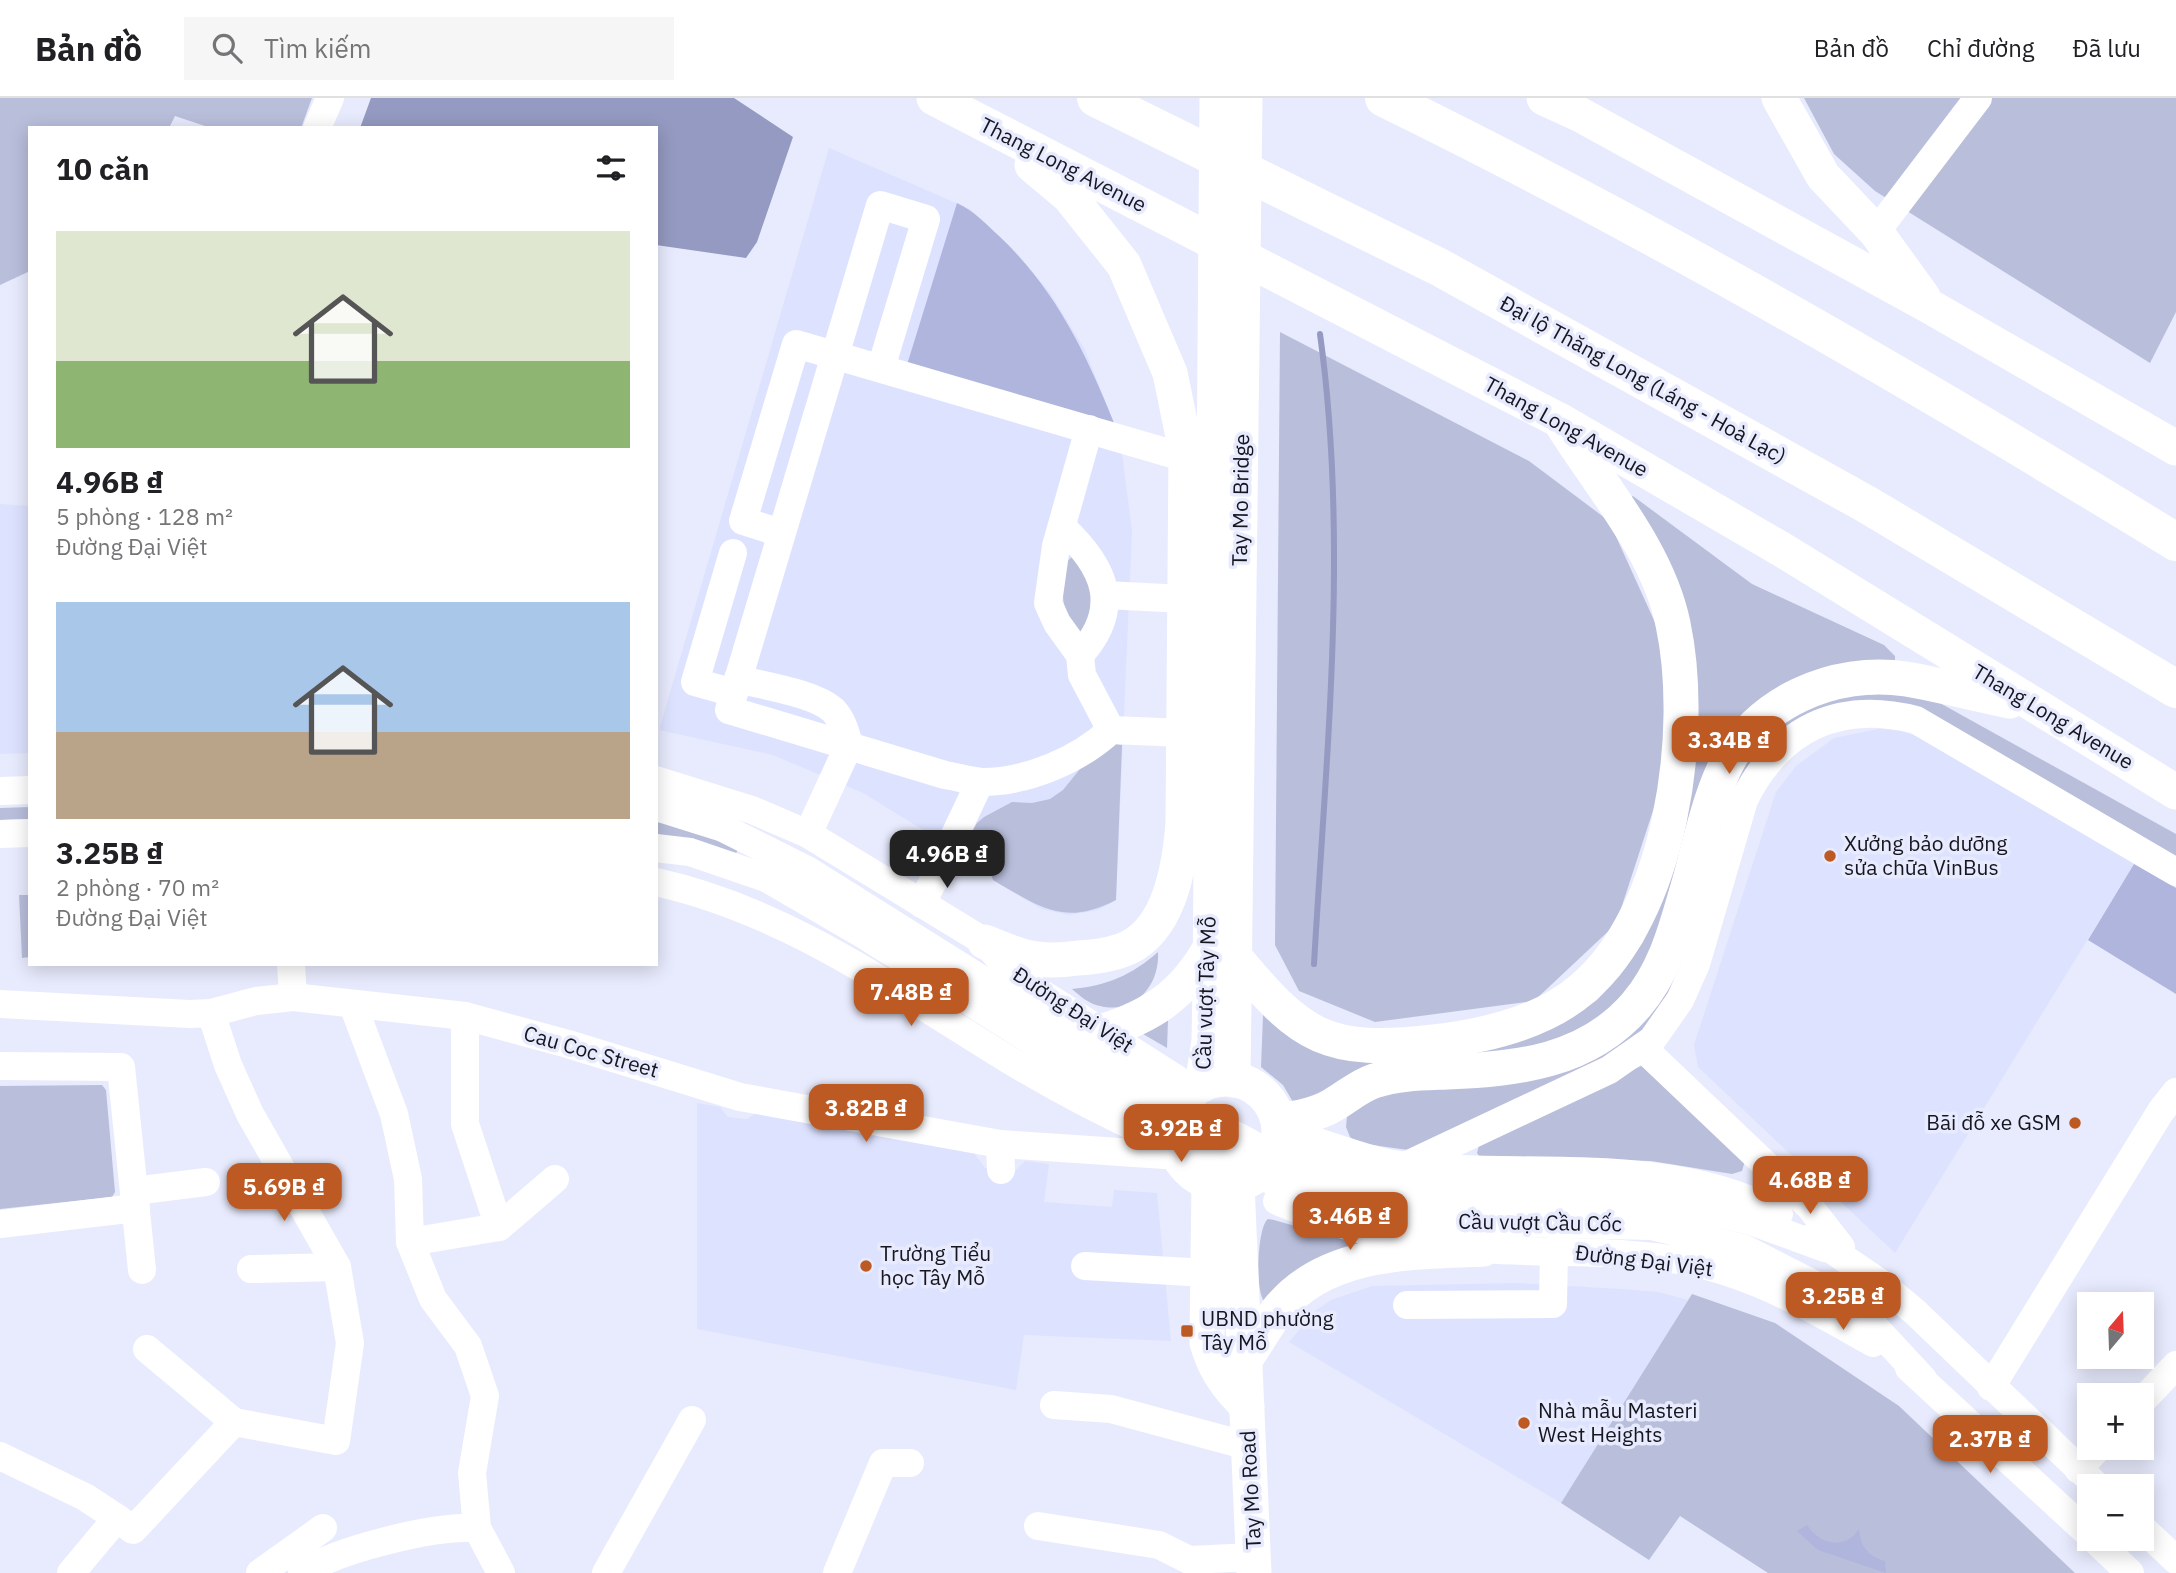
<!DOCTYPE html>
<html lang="vi">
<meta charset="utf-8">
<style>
:root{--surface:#fff;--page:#f6f6f6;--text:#202124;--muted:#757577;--line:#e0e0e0;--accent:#bd5a24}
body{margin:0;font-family:"IBM Plex Sans",sans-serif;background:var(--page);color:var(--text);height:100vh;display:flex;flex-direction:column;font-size:26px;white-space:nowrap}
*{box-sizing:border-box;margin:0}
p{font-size:23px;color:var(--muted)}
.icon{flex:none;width:38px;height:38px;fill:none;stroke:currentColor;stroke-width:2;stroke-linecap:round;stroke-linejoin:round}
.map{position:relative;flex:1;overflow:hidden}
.panel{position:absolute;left:28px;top:28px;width:630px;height:840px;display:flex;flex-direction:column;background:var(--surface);border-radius:0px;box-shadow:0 4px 18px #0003}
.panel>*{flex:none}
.needle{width:46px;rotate:19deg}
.controls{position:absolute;left:2077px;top:1194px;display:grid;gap:14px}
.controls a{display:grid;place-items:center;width:77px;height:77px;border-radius:0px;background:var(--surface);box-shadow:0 4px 18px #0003;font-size:35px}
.price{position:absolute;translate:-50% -60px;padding:0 16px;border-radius:14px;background:var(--accent);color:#fff;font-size:23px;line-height:46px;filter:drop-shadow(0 2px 4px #0008)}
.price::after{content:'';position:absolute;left:50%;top:42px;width:21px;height:16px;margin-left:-10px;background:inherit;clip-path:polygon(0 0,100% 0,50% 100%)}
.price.active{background:#222;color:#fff}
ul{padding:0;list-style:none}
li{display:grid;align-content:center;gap:14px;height:371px;padding:0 28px}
li span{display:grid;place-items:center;height:217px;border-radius:0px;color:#555}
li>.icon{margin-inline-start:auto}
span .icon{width:126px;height:126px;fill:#fffc;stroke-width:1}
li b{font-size:30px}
h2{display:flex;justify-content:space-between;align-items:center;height:84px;padding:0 28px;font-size:30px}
header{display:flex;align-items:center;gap:42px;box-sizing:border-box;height:98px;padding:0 35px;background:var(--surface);border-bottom:2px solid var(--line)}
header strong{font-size:33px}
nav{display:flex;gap:38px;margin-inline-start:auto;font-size:24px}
.search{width:490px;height:63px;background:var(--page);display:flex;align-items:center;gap:18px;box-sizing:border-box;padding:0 24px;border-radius:0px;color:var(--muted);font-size:26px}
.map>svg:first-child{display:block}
.built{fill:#dde2ff}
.green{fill:#b9bedb}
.forest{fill:#afb5dd}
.water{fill:#949ac1}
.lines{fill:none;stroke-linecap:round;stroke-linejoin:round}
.stream{stroke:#949ac1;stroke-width:6}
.minor{stroke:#fff;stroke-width:28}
.major{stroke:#fff;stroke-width:35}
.highway{stroke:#fff;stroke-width:38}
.poi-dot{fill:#bd5a24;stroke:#e8ebfd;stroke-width:2.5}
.labels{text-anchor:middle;stroke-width:7;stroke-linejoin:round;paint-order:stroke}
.street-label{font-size:21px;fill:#151620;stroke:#e8ebfd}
.poi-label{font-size:21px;fill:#151620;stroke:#e8ebfd;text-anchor:start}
</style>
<header>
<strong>Bản đồ</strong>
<div class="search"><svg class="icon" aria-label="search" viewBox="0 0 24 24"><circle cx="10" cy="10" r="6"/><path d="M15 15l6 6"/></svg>Tìm kiếm</div>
<nav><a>Bản đồ</a><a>Chỉ đường</a><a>Đã lưu</a></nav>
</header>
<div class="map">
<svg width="2176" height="1475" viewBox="0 0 2176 1475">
<rect width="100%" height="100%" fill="#e8ebfd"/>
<g class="built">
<path d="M829,50L970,111L1015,153L1050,195L1084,250L1120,340L1132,433L1116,802L1098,812L1069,817L1042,811L993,782L990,773L863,695L773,657L659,632Z"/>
<path d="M0,406L30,408V655L0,656Z"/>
<path d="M1879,631L1899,632L1919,639L2134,766L1895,1155L1698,969L1694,947L1776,694L1796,668L1834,640Z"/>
<path d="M697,1005L720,1009L728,1019L747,1021L759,1013L974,1055L985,1070L1014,1074L1025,1063L1049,1066L1044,1104L1112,1109L1114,1092L1157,1095L1171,1243L1024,1237L1016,1292L697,1231Z"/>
<path d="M1515,1185L1621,1191L1658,1194L1688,1202L1561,1405L1289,1244L1315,1213L1331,1202L1372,1188Z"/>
</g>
<g class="green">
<path d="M0,0H312L301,30H211L175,18L169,30H30V173L0,187Z"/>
<path d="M1804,0H2176V214L2150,265L1875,93L1834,56Z"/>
<path d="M1280,234L1529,363L1609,423L1667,551L1664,679L1616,826L1534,903L1375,924L1299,893L1275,847Z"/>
<path d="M1633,398L1752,486L1884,547L1895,558V564L1778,589L1651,862L1622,903L1572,943L1293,1004L1283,987L1261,969L1263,917L1266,915L1293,937L1541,935L1571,920L1597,902L1620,877L1643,844L1657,811L1692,685L1629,400Z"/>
<path d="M1072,459L1093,479L1088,533L1079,534C1059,512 1062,493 1065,465Z"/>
<path d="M1920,594L2176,736V761L1913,608C1837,591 1777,615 1739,684L1684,871L1640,937L1615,957L1408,1052L1358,1045L1350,1039L1346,1029L1347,1018L1380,996L1607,952L1739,660L1815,599Z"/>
<path d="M1109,645L1122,647L1116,802C1064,829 1039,809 993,782L990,773L960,755L977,725L984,719L1012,704L1032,705L1050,701L1063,692L1084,666Z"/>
<path d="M30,709V721L0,722V710Z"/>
<path d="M656,722L703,736L738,752L736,755L656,737Z"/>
<path d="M19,797H30V859L22,860Z"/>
<path d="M1158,854C1160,886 1136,917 1100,908C1089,906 1080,898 1072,891C1106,888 1132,877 1158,854Z"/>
<path d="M1167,922L1168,923L1167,950L1143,936Z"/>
<path d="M1641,968L1649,970L1745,1063L1742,1073L1732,1076L1651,1063L1479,1058L1477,1055L1479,1047Z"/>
<path d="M102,987L106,992L115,1094L112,1099L0,1111V988Z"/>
<path d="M1268,1121L1274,1122L1359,1146L1264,1203C1255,1193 1257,1129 1268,1121Z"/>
<path d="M1692,1196L1775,1225L1899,1308L2075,1475H1768L1680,1418L1649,1462L1561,1405Z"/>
</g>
<g class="forest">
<path d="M957,105C974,113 985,125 999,138C1058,194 1087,258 1117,332L906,270Z"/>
<path d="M2134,766L2176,790V896L2088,842Z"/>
<path d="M1807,1427C1819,1446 1845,1453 1859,1431C1860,1449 1869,1459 1885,1463L1886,1475L1818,1452L1797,1433Z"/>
</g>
<path class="water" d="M371,0H734L793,39L757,144L746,160L656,147V30H360Z"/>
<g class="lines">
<path class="stream" d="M1314,866C1326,657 1349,445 1320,236"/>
<g class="minor">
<path d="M317,30L330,0"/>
<path d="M1876,134L1978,0"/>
<path d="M881,270L926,121L880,107L729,612L945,677C957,679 970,683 982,684C1027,684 1079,662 1111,632L1184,635"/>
<path d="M1089,331L1056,448L1048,505L1057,525L1080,557L1082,577L1111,632"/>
<path d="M1062,429C1105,469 1123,509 1080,557"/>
<path d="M781,435L743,423L796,246L1186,360"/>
<path d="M733,455L695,584L734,595"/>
<path d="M1105,497L1185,501"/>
<path d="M738,581C764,588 814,595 833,612C842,621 846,635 849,647L808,736"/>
<path d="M656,682L752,712L808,736L985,844L1013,877L1194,992"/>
<path d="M0,693L30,692"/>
<path d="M656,709L723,730L809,773L1199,1018L1273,1057L1309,1070L1395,1091L1477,1098L1663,1103L1751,1123L1825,1150"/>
<path d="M0,736L30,735"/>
<path d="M656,750L690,754L766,780L864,837L1197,1047L1268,1081L1334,1104L1399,1117L1448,1123L1651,1128L1743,1150L1835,1197L1872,1226L1923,1281"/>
<path d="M656,784C787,813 893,891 1006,960C1054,989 1105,1016 1156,1039"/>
<path d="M922,806L980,684"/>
<path d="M291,866L293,899"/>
<path d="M0,906L190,916L211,915L256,903L293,899L465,918L568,946L740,999L1000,1046L1179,1058"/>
<path d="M353,907L394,1016L408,1081L410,1144L433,1201L468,1248L485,1298L472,1375L477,1430L501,1475"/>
<path d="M465,918V1026L499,1129"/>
<path d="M1644,951L1809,1108L1841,1149"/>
<path d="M0,968L121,969L142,1172"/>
<path d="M1279,1034C1323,1042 1362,1063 1407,1068C1525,1080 1673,1056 1779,1116"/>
<path d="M1000,1046L1001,1072"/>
<path d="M1405,1068L1609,972L1652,942L1680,902L1696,866L1744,702C1779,631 1838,602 1916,622L2176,774"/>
<path d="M134,1093L206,1084"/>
<path d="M1277,1103C1341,1131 1413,1145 1483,1151C1552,1156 1621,1151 1689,1164C1755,1177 1816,1212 1873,1245"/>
<path d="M0,1126L136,1110"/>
<path d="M1813,1139L1879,1184L1915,1214L2097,1388"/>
<path d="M410,1144L499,1129L555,1081"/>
<path d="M1085,1168L1207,1175"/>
<path d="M251,1171L337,1169"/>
<path d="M1407,1207L1553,1206L1554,1152"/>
<path d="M147,1251L234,1324"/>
<path d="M1909,1270L2090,1437"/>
<path d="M1991,1289L2161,1013L2176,994"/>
<path d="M2142,1303L2176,1267"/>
<path d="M1054,1307L1111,1311L1248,1348"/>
<path d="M0,1358L85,1399L117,1420"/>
<path d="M2078,1371L2099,1349"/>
<path d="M1038,1428L1159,1447L1189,1462L1254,1459"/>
<path d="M2142,1430L2176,1462"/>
<path d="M2093,1440L2130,1475"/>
<path d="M71,1475L117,1420L133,1432L234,1324L336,1343L350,1245L337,1169L250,1016L228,967L211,915"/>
<path d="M260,1475L323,1430"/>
<path d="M302,1475C338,1451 433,1428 477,1430"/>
<path d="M606,1475L692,1322"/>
<path d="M837,1475L883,1365H910"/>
</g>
<g class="major">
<path d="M934,0L1559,322L1781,451L2176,694"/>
<path d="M1544,0L1579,16L1929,208L2176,350"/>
<path d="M1779,0L1823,78L1876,134L1923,199"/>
<path d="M985,844C999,850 1015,857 1030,860C1045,863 1064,862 1078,860C1097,859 1119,856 1135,846C1172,822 1180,764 1183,725L1186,353L1170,275L1124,167L1069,98L1032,67"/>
<path d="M1235,859C1302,941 1328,956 1434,944C1485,938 1543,925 1582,891C1671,816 1696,634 1673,526C1658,453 1602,390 1563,328"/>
<path d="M1103,933C1152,918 1184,896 1210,850"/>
<circle cx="1226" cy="1034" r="53"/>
<path d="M1233,982L1245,0"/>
<path d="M1202,987L1209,943L1210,890L1217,0"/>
<path d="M1278,1023C1297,1020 1316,1017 1333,1007C1347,999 1359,988 1374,983C1398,975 1423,975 1447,974C1517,971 1587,964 1636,907C1667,871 1677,826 1690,782C1700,745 1708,706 1724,671C1755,604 1835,570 1906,581C1941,587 1976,596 2010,603"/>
<path d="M1209,1084L1207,1245C1215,1272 1227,1289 1247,1308"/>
<path d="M1237,1086L1254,1475"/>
<path d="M1245,1262C1256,1246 1266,1228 1278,1212C1326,1152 1413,1154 1484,1151"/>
</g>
<g class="highway">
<path d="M1096,0L1439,169L1866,406L2176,591"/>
<path d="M1384,0C1656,133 1918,286 2176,444"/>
</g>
</g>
<g class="poi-dot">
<circle cx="1830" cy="758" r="7"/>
<circle cx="2075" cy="1025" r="7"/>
<circle cx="866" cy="1168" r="7"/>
<rect x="1180" y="1226" width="14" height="14" rx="3.5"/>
<circle cx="1524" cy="1325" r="7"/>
</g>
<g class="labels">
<g class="street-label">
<text transform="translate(1063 67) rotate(27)" y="7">Thang Long Avenue</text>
<text transform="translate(1643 282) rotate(29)" y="7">Đại lộ Thăng Long (Láng - Hoà Lạc)</text>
<text transform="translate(1566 329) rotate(29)" y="7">Thang Long Avenue</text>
<text transform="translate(1241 402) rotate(-89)" y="7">Tay Mo Bridge</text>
<text transform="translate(2053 619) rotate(31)" y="7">Thang Long Avenue</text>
<text transform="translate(1206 895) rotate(-88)" y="7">Cầu vượt Tây Mỗ</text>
<text transform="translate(1073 912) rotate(33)" y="7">Đường Đại Việt</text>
<text transform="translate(591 954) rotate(16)" y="7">Cau Coc Street</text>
<text transform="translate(1540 1125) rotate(1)" y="7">Cầu vượt Cầu Cốc</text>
<text transform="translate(1644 1163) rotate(7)" y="7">Đường Đại Việt</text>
<text transform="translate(1251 1392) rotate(-93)" y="7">Tay Mo Road</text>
</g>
<g class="poi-label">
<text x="1844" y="753">Xưởng bảo dưỡng<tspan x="1844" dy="24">sửa chữa VinBus</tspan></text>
<text x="2061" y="1032" text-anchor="end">Bãi đỗ xe GSM</text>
<text x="880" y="1163">Trường Tiểu<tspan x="880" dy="24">học Tây Mỗ</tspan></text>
<text x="1201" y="1228">UBND phường<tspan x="1201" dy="24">Tây Mỗ</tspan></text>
<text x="1538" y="1320">Nhà mẫu Masteri<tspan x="1538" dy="24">West Heights</tspan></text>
</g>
</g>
</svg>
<div class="controls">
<a><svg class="needle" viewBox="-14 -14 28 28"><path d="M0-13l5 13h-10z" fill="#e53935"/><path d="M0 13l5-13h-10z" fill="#757577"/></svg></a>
<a>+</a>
<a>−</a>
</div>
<b class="price" style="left:1729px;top:678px">3.34B ₫</b>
<b class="price active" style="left:947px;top:792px">4.96B ₫</b>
<b class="price" style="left:911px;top:930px">7.48B ₫</b>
<b class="price" style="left:866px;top:1046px">3.82B ₫</b>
<b class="price" style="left:1181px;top:1066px">3.92B ₫</b>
<b class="price" style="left:1810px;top:1118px">4.68B ₫</b>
<b class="price" style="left:284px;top:1125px">5.69B ₫</b>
<b class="price" style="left:1350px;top:1154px">3.46B ₫</b>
<b class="price" style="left:1843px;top:1234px">3.25B ₫</b>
<b class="price" style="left:1990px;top:1377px">2.37B ₫</b>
<section class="panel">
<h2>10 căn<svg class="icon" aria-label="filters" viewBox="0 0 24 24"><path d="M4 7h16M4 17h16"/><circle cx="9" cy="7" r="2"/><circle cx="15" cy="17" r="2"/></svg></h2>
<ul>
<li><span style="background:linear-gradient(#dfe7d0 60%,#8fb573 0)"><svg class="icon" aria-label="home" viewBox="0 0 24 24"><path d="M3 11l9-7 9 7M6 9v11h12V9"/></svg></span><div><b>4.96B ₫</b><p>5 phòng · 128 m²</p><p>Đường Đại Việt</p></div></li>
<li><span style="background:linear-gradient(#a9c7e8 60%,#b9a48a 0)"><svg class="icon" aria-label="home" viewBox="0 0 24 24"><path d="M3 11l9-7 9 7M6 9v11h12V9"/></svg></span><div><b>3.25B ₫</b><p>2 phòng · 70 m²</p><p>Đường Đại Việt</p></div></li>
</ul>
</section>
</div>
